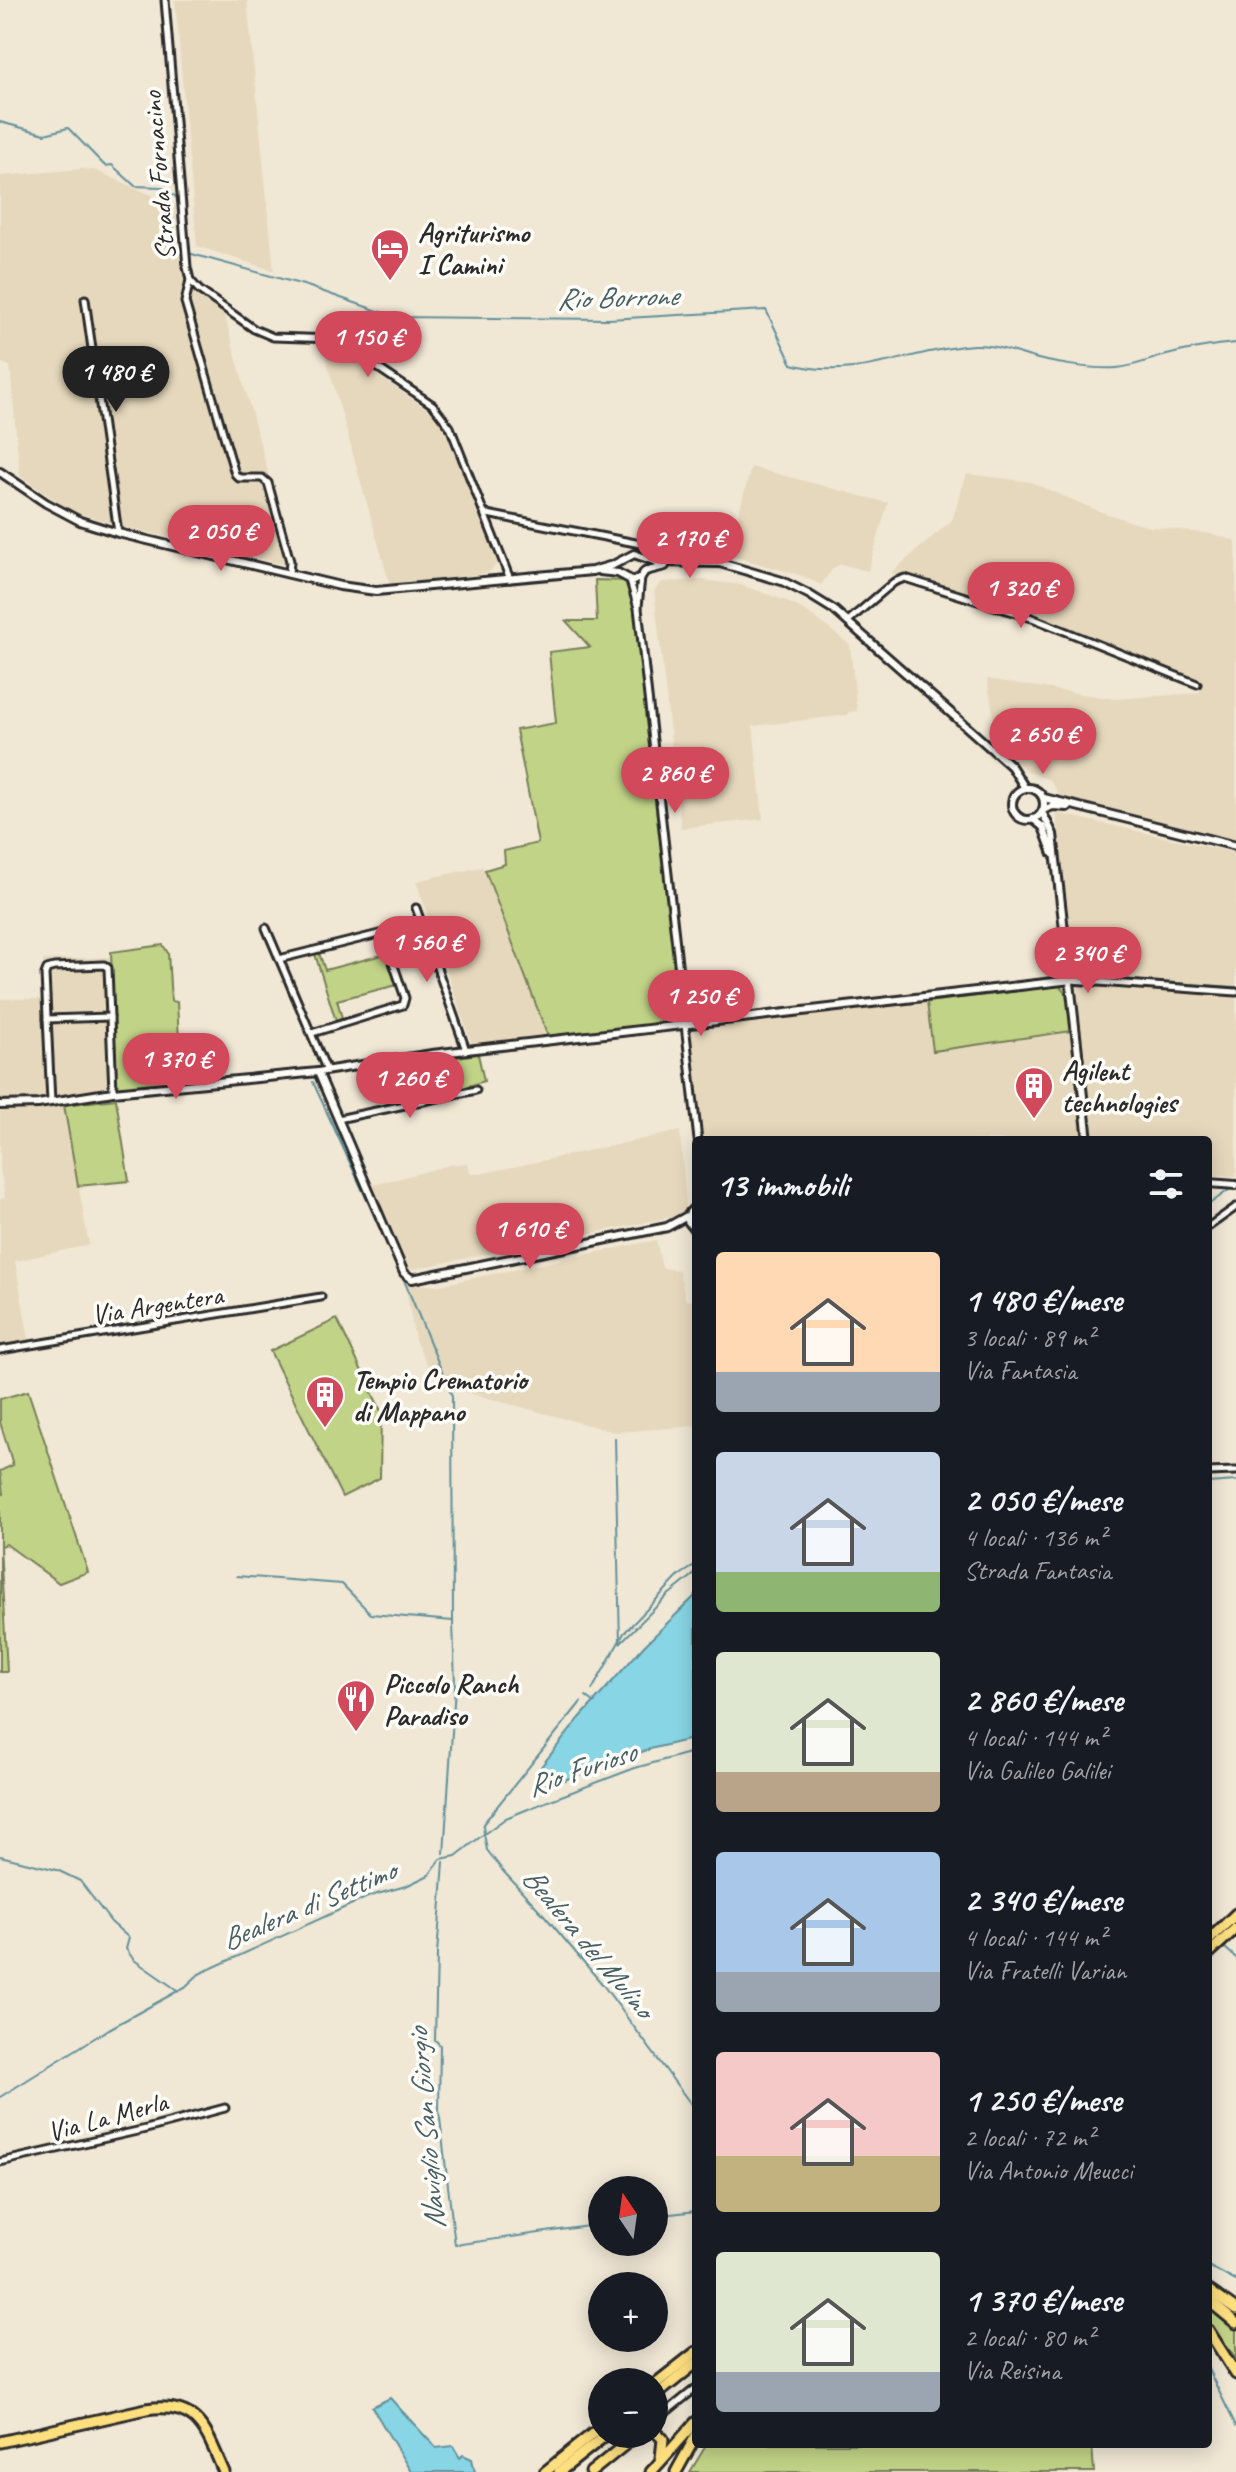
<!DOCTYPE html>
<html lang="it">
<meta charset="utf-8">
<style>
:root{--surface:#171b24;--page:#242831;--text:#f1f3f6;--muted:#9ea1a6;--accent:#d1495b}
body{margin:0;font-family:Caveat,sans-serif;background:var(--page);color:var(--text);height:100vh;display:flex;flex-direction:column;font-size:30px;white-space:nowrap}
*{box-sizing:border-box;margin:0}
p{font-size:26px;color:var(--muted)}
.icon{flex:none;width:44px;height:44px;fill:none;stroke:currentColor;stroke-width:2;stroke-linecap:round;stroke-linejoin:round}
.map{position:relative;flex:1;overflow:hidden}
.drawer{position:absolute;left:692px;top:1136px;width:520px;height:1312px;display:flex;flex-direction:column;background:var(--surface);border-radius:8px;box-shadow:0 4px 20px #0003}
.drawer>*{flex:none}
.needle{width:52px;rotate:347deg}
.fabs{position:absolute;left:588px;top:2176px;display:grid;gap:16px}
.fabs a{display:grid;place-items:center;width:80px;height:80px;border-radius:50%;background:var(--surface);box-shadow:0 4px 20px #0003;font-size:40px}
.price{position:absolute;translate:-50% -68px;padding:0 18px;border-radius:28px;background:var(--accent);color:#fff;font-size:26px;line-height:52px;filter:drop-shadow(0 2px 4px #0008)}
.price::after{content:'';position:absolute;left:50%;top:48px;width:24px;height:18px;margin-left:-12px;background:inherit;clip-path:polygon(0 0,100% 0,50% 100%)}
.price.selected{background:#222;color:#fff}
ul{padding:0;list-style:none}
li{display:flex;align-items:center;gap:24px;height:200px;padding:0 24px}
li span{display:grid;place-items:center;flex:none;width:224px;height:160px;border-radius:8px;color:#555}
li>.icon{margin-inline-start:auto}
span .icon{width:96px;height:96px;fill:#fffc;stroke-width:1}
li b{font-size:34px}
h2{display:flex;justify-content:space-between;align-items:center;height:96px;padding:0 24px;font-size:34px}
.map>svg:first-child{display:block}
.built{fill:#e6d8bd}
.green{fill:#c1d387;stroke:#767f59;stroke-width:2}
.water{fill:#87d5e5;stroke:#62919b;stroke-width:2}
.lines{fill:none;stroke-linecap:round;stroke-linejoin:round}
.stream{stroke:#62919b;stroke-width:2}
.minor-casing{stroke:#2b2b2b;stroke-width:11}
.tertiary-casing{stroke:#2b2b2b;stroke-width:12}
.motorway-casing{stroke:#2b2b2b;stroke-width:15}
.minor{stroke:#fdfcf7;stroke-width:5}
.tertiary{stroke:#fdfcf7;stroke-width:6}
.motorway{stroke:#fddf80;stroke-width:9}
.labels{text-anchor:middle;stroke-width:7;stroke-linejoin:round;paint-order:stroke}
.street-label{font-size:28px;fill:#2b2b2b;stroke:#fdfcf7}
.poi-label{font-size:28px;font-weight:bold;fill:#2b2b2b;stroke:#fdfcf7;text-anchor:start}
.water-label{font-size:30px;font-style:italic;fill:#475e63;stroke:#fdfcf7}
</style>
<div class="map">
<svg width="1236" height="2472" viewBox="0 0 1236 2472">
<rect width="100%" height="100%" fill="#f0e7d5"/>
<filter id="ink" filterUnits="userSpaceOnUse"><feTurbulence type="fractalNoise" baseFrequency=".0125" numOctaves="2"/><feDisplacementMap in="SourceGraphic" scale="16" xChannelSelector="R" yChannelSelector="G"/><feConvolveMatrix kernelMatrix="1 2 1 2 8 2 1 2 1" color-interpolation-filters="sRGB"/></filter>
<g filter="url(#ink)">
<g class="built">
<path d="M175,0H247L274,271L197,246Z"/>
<path d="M82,169L97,171L176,206V242L184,272L191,286L224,313L294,567L124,527L71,511L20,476L10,366L0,362V176Z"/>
<path d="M322,344L344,352L431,412L441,423L484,521L497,564L488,573L390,585Z"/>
<path d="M751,467L888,503L868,571L841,564L833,568L821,585L802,576L728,555Z"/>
<path d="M967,474L1030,482L1101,512L1145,526L1212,534L1236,541V840L1060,796L1050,780L1027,771L999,747L987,679L1115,699L1199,693L1201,686L1032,618L891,573L952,520Z"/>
<path d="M702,580L741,585L784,600L809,613L850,645L857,711L848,712V715L753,726L763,819L681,828L654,591L662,582Z"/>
<path d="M1056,813L1236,853V1176L1208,1175V1140H1094Z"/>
<path d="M482,867L485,870L549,1037L472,1045L416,881Z"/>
<path d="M111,957L117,1089L51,1102L0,1105V999H42L43,960Z"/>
<path d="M927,1002L933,1051L1072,1031L1083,1140H698L684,1025Z"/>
<path d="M64,1105L89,1245L15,1261L30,1345L0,1348V1199L5,1198L0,1168V1109Z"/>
<path d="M680,1131L686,1205L683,1215L408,1270L370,1186L450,1165L468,1163L470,1173L480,1174Z"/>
<path d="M656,1240L662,1268L679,1270L686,1301L696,1300V1426L615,1432L438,1385L415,1340L405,1283L435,1286Z"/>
</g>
<g class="green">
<path d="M595,580L630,581L636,609L684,1025L550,1042L485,870L505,864L504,851L538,843L516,730L556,723L549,652L590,647L566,621H597Z"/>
<path d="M163,945L168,953L171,1001L177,1002L181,1079L172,1084L117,1089L111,952Z"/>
<path d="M319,953L325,970L386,954L397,985L337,1000L342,1018L336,1021L315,954Z"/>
<path d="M1059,986L1067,993L1072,1031L933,1051L927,1002Z"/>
<path d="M478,1054L484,1081L438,1096L434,1081L447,1078L444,1059Z"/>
<path d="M116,1099L129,1181L78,1186L64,1105Z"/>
<path d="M337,1319L381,1411L380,1478L342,1497L270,1351Z"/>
<path d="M28,1391L88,1572L59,1583L6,1544L0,1546L7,1672H0V1496L3,1494L0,1471L13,1465L0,1422V1399Z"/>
<path d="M1208,2306L1236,2329V2358L1208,2322Z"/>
<path d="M707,2444H1092L1094,2472H690Z"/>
</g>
<g class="water">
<path d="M696,1595V1738L650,1749L534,1791L536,1773L579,1719L644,1646Z"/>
<path d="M390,2398L436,2448L453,2446L460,2458L463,2455L472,2459L475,2472H411L372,2407Z"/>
</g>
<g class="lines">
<g class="stream">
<path d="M0,122L45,134L68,128L105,166L112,165L135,186L161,187L179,199"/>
<path d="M180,209L181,251L307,286L395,317L609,319L766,310L792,364C855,382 912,349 974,345C991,344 1011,351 1027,356C1050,363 1094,370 1117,368C1131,367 1146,361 1159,357C1185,350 1209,345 1236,343"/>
<path d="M1095,978L1236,987"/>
<path d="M313,1082L399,1270"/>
<path d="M1208,1205L1233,1187"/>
<path d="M402,1275L452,1396L453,1621"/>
<path d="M615,1438L620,1643"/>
<path d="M1208,1483L1236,1481"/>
<path d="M237,1576L342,1584L371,1614L453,1621L455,1687L444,1854"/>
<path d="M621,1642L667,1596L696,1573"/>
<path d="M592,1690L624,1633L680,1575L696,1565"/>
<path d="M586,1696L595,1703"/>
<path d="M696,1751L635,1768L548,1801L506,1818L484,1834L487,1850L503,1871L544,1915L603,1985L696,2111"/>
<path d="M0,1856L57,1870L80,1881L111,1922L129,1938L126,1949L134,1960L177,1990"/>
<path d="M444,1862L437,1954L435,2040L440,2045L439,2110L455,2245L602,2224"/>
<path d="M1208,1930L1209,1931"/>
<path d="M1223,1946L1236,1958"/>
<path d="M0,2097L109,2029L185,1987L199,1974L370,1896L406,1886L429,1875L441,1859L456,1856L484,1834L483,1824L581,1702"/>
<path d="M654,2216L696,2211"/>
<path d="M1208,2266L1236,2281"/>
<path d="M1208,2369L1236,2426"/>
</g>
<defs>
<g id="minor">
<path d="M165,0L187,267L190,280L199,290L254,329L273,337L335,339L433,405L450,427L510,579"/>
<path d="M190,280L185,302L235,474L239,478H262L268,483L290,561L289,574"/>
<path d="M85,299L118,533"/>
<path d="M487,514L651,546L715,562"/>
<path d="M630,581L638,608L698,1140"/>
<path d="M638,607L641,577"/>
<path d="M847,622L894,582L905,578L1032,618L1197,684"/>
<path d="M416,908L466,1050"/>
<path d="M266,928L327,1071"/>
<path d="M279,959L383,933L405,998L403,1005L312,1033"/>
<path d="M1071,980L1236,992"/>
<path d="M47,1019L110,1017"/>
<path d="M51,1102L45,974L47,969L54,967L104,965L108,968L113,1092"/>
<path d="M338,1119L476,1090"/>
<path d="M1208,1227L1236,1207"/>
<path d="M0,1350L321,1297"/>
<path d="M1208,1472L1236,1471"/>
<path d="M0,2162L146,2129L225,2108"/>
<path d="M654,2426L660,2417L696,2388"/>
</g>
<g id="tertiary">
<path d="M0,472L46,503L80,521L118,533L340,586L376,591L592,571L613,565L634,554L657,562L720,563L782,581L808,594L834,610L1011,766L1025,788"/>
<path d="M600,571L618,573L633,581L641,577L645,571"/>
<path d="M645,571L665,566"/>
<circle cx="1028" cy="804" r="16"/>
<path d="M1044,798L1236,846"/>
<path d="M1043,810L1053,806L1067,807"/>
<path d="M1042,812L1053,834L1088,1140"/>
<path d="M1033,819L1043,827L1053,854"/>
<path d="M318,1072L404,1273L412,1279L667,1227L689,1215"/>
<path d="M0,1105L38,1104L113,1092L318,1072L432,1054L1071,980"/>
<path d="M1208,1183L1236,1185"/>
<path d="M696,1206L690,1212L688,1221L696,1232"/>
</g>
<g id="motorway">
<path d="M1208,1941L1236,1914"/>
<path d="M1208,1954L1236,1928"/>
<path d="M1208,2290L1236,2310"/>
<path d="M1208,2300L1236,2323"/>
<path d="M1208,2330L1236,2374"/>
<path d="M654,2385L696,2352"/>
<path d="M654,2397L696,2363"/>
<path d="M654,2430L663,2439L661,2458"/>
<path d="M0,2442L146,2409C200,2401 206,2432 224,2472"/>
<path d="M545,2472L602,2426"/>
<path d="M559,2472L607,2434"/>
<path d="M591,2472L638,2434"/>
<path d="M651,2472L696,2422"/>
<path d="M676,2472L696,2436"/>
</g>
</defs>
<use href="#minor" class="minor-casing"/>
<use href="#tertiary" class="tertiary-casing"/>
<use href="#motorway" class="motorway-casing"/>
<use href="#minor" class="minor"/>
<use href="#tertiary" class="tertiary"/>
<use href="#motorway" class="motorway"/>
</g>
</g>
<defs>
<symbol id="hotel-pin" viewBox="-11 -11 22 30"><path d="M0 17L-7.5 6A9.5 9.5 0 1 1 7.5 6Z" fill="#d1495b" stroke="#fdfcf7"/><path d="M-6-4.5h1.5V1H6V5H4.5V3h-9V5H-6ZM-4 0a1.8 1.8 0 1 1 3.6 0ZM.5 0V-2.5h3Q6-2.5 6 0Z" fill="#fff"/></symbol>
<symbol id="building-pin" viewBox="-11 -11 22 30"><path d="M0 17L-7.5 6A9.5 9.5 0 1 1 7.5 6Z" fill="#d1495b" stroke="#fdfcf7"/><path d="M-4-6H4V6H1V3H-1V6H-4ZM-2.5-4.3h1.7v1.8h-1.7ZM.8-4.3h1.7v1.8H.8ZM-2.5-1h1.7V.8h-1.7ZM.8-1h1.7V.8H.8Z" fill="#fff"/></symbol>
<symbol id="restaurant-pin" viewBox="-11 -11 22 30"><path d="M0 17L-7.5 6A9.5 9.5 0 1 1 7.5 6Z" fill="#d1495b" stroke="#fdfcf7"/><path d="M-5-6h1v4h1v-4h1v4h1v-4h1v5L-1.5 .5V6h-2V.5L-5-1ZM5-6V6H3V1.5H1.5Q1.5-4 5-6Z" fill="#fff"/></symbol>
</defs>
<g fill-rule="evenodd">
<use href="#hotel-pin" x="368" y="226" width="44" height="60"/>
<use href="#building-pin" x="1012" y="1064" width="44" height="60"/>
<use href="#building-pin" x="303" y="1373" width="44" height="60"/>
<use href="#restaurant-pin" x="334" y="1677" width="44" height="60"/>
</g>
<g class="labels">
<g class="street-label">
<text transform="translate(158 176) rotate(-95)" y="10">Strada Fornacino</text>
<text transform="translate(157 1304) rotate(-9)" y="10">Via Argentera</text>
<text transform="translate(107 2116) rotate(-15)" y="10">Via La Merla</text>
</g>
<g class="poi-label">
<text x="418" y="242">Agriturismo<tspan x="418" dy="32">I Camini</tspan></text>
<text x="1062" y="1080">Agilent<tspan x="1062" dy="32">technologies</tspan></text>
<text x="353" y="1389">Tempio Crematorio<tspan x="353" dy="32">di Mappano</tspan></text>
<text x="384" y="1693">Piccolo Ranch<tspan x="384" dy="32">Paradiso</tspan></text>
</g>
<g class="water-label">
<text transform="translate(617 297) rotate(-2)" y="10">Rio Borrone</text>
<text transform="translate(581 1769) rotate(-19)" y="10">Rio Furioso</text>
<text transform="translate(308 1905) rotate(-23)" y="10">Bealera di Settimo</text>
<text transform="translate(588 1942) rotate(50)" y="10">Bealera del Mulino</text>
<text transform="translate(426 2129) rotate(-95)" y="10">Naviglio San Giorgio</text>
</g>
</g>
</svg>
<div class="fabs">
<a><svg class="needle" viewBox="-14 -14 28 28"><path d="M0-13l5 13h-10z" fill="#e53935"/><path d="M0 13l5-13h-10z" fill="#9ea1a6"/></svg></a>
<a>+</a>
<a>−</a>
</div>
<b class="price" style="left:368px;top:379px">1 150 €</b>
<b class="price selected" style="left:116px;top:414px">1 480 €</b>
<b class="price" style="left:221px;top:573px">2 050 €</b>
<b class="price" style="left:690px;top:580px">2 170 €</b>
<b class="price" style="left:1021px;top:630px">1 320 €</b>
<b class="price" style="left:1043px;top:776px">2 650 €</b>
<b class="price" style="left:675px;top:815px">2 860 €</b>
<b class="price" style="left:427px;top:984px">1 560 €</b>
<b class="price" style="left:1088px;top:995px">2 340 €</b>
<b class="price" style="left:701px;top:1038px">1 250 €</b>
<b class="price" style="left:176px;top:1101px">1 370 €</b>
<b class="price" style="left:410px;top:1120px">1 260 €</b>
<b class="price" style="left:530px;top:1271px">1 610 €</b>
<section class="drawer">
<h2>13 immobili<svg class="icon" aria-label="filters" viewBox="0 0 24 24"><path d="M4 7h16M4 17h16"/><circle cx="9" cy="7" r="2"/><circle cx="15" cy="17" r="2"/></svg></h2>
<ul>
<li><span style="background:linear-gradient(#ffd9b3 75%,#9aa5b1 0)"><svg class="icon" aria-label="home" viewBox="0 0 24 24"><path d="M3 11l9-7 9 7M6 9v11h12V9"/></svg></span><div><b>1 480 €/mese</b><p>3 locali · 89 m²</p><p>Via Fantasia</p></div></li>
<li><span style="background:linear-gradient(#c9d6e8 75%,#8fb573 0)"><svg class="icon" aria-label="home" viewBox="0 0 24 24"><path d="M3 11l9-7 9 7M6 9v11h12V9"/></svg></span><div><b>2 050 €/mese</b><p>4 locali · 136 m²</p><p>Strada Fantasia</p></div></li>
<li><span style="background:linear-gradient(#dfe7d0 75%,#b9a48a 0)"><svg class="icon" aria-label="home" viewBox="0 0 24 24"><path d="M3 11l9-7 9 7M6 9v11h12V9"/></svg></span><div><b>2 860 €/mese</b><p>4 locali · 144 m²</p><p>Via Galileo Galilei</p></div></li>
<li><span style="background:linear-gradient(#a9c7e8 75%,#9aa5b1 0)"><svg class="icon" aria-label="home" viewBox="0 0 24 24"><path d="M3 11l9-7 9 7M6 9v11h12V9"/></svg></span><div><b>2 340 €/mese</b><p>4 locali · 144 m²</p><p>Via Fratelli Varian</p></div></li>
<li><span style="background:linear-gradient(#f6c9c9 65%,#c2b280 0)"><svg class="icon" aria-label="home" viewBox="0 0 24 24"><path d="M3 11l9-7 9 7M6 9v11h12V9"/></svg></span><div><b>1 250 €/mese</b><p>2 locali · 72 m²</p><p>Via Antonio Meucci</p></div></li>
<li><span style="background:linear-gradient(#dfe7d0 75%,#9aa5b1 0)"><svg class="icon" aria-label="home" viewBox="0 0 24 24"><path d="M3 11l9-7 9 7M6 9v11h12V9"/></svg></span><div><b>1 370 €/mese</b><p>2 locali · 80 m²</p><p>Via Reisina</p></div></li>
</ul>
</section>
</div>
